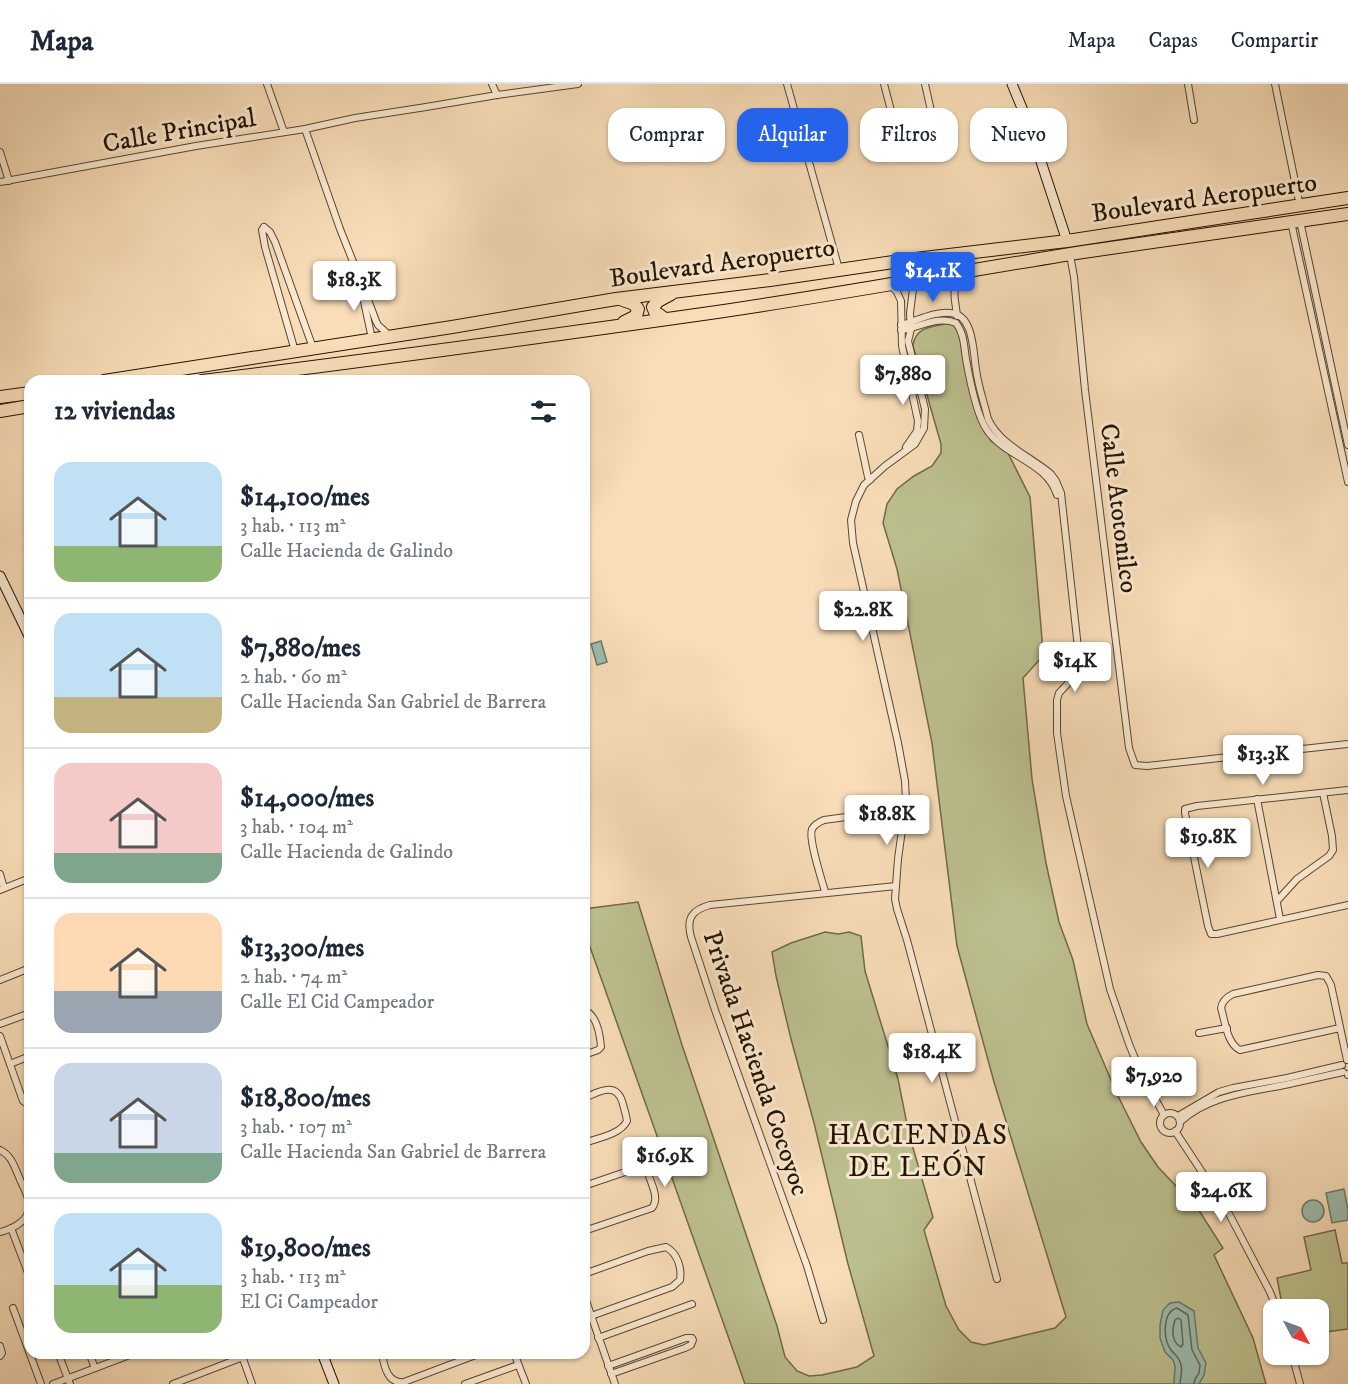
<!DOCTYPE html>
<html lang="es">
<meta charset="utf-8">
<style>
:root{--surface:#fff;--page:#f2f2f3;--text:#1f2937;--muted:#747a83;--line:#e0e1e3;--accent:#2563eb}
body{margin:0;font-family:"IM FELL DW Pica",serif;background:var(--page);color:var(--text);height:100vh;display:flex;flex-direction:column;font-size:22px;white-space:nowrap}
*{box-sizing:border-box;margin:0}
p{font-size:20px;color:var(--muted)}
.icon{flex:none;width:33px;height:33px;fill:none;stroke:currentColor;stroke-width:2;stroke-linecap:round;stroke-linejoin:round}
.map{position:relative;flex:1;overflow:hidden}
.panel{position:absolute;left:24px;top:291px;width:566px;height:984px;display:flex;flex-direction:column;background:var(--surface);border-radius:18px;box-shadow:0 2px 4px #0004}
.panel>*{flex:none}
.banner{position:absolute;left:608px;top:24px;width:570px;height:54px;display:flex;gap:12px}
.needle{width:39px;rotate:131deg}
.tools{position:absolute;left:1263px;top:1215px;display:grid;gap:12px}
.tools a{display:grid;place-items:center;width:66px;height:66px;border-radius:12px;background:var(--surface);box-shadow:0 2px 4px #0004;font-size:30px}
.price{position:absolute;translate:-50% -51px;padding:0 14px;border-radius:6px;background:#fff;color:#222;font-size:20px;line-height:39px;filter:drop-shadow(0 2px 3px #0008)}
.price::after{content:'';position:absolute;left:50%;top:36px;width:18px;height:14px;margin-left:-9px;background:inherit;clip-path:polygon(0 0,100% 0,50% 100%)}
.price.selected{background:var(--accent);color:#fff}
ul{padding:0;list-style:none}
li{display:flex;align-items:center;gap:18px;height:150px;padding:0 30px}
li+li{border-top:2px solid var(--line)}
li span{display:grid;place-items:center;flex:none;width:168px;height:120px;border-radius:18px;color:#555}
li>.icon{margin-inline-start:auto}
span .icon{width:72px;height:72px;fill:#fffc;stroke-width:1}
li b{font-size:26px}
h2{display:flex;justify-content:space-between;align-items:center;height:72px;padding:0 30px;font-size:26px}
.chip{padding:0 21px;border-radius:18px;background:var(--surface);box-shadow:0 2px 4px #0004;font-size:21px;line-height:54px}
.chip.selected{background:var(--accent);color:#fff}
header{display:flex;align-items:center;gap:36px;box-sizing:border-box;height:84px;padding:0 30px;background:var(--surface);border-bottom:2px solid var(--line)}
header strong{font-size:28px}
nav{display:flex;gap:33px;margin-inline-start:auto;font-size:21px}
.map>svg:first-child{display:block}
.green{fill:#bdc18f;stroke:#706a48;stroke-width:1.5}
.water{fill:#9dbcae;stroke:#6d7969;stroke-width:1.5}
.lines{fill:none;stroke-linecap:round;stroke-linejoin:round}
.shore{stroke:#606858;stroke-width:1.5}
.street-casing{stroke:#594630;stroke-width:8}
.secondary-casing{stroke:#241402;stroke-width:11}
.highway-casing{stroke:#241402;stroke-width:14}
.street{stroke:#fae9d1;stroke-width:6}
.secondary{stroke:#fae9d1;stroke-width:9}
.highway{stroke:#f8ddb8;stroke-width:12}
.labels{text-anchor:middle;stroke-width:6;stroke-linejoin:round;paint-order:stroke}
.street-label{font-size:26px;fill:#241402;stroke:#fae9d1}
.quarter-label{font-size:28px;letter-spacing:1.5px;fill:#241402;stroke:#fae9d1}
</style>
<header>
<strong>Mapa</strong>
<nav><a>Mapa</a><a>Capas</a><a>Compartir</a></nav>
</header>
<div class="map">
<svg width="1348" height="1300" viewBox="0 0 1348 1300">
<rect width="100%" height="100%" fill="#f8ddb8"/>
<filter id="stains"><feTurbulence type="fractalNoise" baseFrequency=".00333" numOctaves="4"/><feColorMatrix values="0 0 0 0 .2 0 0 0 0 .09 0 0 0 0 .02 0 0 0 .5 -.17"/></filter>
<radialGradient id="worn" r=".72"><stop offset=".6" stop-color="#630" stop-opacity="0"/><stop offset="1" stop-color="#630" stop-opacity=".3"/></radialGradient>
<g class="green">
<path d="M950,239L956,242L959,247L966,284L977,333L991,357L1007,367L1030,413L1042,555V573L1023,594L1032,695L1046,779L1059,838L1073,876L1087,940L1118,1012L1141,1058L1158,1083L1176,1102L1187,1121L1193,1117L1223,1164L1214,1171L1253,1254L1266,1300H745L584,846V825L638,818L682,961L777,1242L785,1273L797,1287L809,1292L822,1291L857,1283L874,1272L848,1180L814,1039L791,955L776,892L772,868L791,859L825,848L838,850L849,848L861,852L865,887L898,995L909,1050L933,1133L924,1146L946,1222L959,1246L971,1258L984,1261L1055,1244L1066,1233L994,998L957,862L932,659L897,485L883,439L887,420L897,405L914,392L932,382L941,369V360L913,262C915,242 933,243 950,239Z"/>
<path d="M1335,1146L1342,1179H1348V1245L1319,1249L1318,1226L1285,1225L1281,1215L1277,1194L1311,1186L1304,1153Z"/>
</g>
<g class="water">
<path d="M601,557L607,578L597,581L591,560Z"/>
<path d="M1344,1105L1348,1126V1136L1332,1139L1326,1109Z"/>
<circle cx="1313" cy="1127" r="11"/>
<path d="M1179,1218L1194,1227L1198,1264L1206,1279L1204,1291L1199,1300H1174L1175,1282L1173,1276L1165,1268L1160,1254V1241L1163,1226L1170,1219Z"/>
</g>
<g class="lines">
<g class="shore">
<path d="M1178,1234L1181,1236L1183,1260L1181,1263C1171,1258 1172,1245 1175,1236Z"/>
<path d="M1180,1300C1180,1293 1183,1288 1181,1281C1180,1274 1175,1271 1171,1266C1163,1255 1162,1228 1177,1224L1188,1231L1192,1266L1200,1281L1199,1289L1195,1295L1194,1300"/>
</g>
<defs>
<g id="street">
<path d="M267,0L284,48"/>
<path d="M492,0L497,11"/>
<path d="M787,0L839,185"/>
<path d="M884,0L894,38"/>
<path d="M925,0L939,63"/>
<path d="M1188,0L1194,36"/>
<path d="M1275,0L1300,122"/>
<path d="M305,45L340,145L364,205L376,237L378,241L390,252"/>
<path d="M0,68L9,97"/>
<path d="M0,98L196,62L305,45L355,34L426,23L497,11L578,0"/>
<path d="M1300,137L1348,361"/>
<path d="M1291,138L1348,398"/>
<path d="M264,143L270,148L275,158L313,264"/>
<path d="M264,143L262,146L265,163L295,267"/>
<path d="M1070,171L1074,193L1085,306L1129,664L1135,681L1147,682L1348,660"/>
<path d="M914,197L910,229L911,245L908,257L925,325L924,344L915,360L885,382L864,401L856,417L851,436L853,459L898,659L905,697L906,717L898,775L895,815L897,825L907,856L997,1195"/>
<path d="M891,201L897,208L901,217L902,262L918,337L917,347L906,363"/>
<path d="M362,208L372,255"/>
<path d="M957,232C955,210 950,209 963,188"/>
<path d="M901,241C917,237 934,227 951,229C974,231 973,268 976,285C978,302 984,318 988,335C1000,361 1030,372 1051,390L1056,397L1061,409L1079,573L1078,587L1075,592L1059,609L1057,616V649L1066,712L1110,905L1129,960L1141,989L1164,1031"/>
<path d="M901,246C919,244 938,231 956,239C964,249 964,262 966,275C969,292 977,332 987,346C1005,373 1047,378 1057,411"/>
<path d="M859,351L868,393L870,396"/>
<path d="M1348,706L1197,722L1185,725V729L1208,842L1211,850H1217L1348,821"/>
<path d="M1257,715L1280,835"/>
<path d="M0,790L4,804"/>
<path d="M0,806L30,794"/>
<path d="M825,808C822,796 808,755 812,745C815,740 819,738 824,736L905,725"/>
<path d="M1277,817L1297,795L1329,772L1333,766L1332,752L1323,709"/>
<path d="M0,896L30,884"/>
<path d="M584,926C597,931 600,950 601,963L598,966L584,971"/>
<path d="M0,940L30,929"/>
<path d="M1340,944L1240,966C1227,960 1225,937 1221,924C1222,917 1227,913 1233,910L1318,891L1326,892L1331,901L1347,976"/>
<path d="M1199,949L1227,944"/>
<path d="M0,952L23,1017L26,1019L30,1018"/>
<path d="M10,980L30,972"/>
<path d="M1348,990V991"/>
<path d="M584,1014C597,1009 615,997 622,1017C624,1024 626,1030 627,1037C620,1051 597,1054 584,1059"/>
<circle cx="1170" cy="1039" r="10"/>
<path d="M1178,1032L1219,1008L1233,1004L1287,994L1342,981"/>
<path d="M1180,1038C1209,1011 1252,1008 1289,1000C1307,996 1325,992 1343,988"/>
<path d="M1175,1047L1227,1126L1270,1208L1277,1226"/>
<path d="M0,1066C12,1072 14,1082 19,1093C22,1101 29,1112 29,1120C31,1136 13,1145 0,1148"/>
<path d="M584,1102L640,1083L646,1086L648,1089C651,1100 660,1114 652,1124L584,1147"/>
<path d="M11,1144L30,1194"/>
<path d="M584,1190L648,1167L666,1163C677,1169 682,1183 680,1196L672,1203L591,1232"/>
<path d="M584,1211L615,1300"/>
<path d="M13,1224L41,1300"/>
<path d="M823,1236L807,1182L715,926L691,853C686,834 692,826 710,821L896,802"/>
<path d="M598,1254L692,1220"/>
<path d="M0,1262L2,1269L0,1272"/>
<path d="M58,1269L70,1300"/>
<path d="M89,1269L95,1284"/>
<path d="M241,1269L252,1300"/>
<path d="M382,1269C384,1283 388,1300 404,1298L481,1269"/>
<path d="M514,1269L526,1300"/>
<path d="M1292,1270L1300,1300"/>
<path d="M608,1282L686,1254H692L693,1256L691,1261L685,1264L611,1290"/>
<path d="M53,1300L135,1269"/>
<path d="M173,1300L243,1273"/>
<path d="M465,1300L518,1281"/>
</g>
<g id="secondary">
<path d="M1012,0L1029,41L1067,157"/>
<path d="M0,492L30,554"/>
<path d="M322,1269L334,1300"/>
</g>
<g id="highway">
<path d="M620,215L634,220L638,225L636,232L624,238"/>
<path d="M665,235L655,228L653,223L658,217L671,210"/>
<path d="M104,297L452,243L616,215L770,196L907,176L1067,157L1348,114"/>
<path d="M202,297C371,276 541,253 710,229C835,211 958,188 1083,168C1171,155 1260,143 1348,130"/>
<path d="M0,313L30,309"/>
<path d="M0,327L30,322"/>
</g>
</defs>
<use href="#street" class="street-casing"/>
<use href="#secondary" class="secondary-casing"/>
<use href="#highway" class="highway-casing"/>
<use href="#street" class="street"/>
<use href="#secondary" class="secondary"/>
<use href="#highway" class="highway"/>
</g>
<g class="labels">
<g class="street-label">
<text transform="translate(179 46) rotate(-10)" y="9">Calle Principal</text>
<text transform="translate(1204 113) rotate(-8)" y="9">Boulevard Aeropuerto</text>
<text transform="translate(722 178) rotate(-8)" y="9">Boulevard Aeropuerto</text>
<text transform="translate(1120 424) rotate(83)" y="9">Calle Atotonilco</text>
<text transform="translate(757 979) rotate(71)" y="9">Privada Hacienda Cocoyoc</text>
</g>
<g class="quarter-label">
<text x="918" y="1060">HACIENDAS<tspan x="918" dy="32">DE LEÓN</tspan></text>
</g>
</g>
<rect width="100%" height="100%" filter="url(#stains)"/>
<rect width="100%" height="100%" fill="url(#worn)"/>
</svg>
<div class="tools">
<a><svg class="needle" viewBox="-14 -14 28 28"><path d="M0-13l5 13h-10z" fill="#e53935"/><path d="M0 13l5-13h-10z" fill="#747a83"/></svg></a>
</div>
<b class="price selected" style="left:933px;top:219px">$14.1K</b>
<b class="price" style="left:354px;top:228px">$18.3K</b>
<b class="price" style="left:903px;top:322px">$7,880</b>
<b class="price" style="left:863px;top:558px">$22.8K</b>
<b class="price" style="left:1075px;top:609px">$14K</b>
<b class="price" style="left:1263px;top:702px">$13.3K</b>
<b class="price" style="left:887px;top:762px">$18.8K</b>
<b class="price" style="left:1208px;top:785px">$19.8K</b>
<b class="price" style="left:932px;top:1000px">$18.4K</b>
<b class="price" style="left:1154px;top:1024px">$7,920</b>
<b class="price" style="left:665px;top:1104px">$16.9K</b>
<b class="price" style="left:1221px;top:1139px">$24.6K</b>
<div class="banner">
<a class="chip">Comprar</a>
<a class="chip selected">Alquilar</a>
<a class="chip">Filtros</a>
<a class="chip">Nuevo</a>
</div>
<section class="panel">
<h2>12 viviendas<svg class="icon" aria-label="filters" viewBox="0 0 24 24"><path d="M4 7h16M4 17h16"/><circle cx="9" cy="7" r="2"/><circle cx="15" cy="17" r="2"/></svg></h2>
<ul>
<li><span style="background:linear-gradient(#bfe0f5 70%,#8fb573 0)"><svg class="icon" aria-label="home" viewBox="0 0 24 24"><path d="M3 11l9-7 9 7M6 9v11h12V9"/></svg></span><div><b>$14,100/mes</b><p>3 hab. · 113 m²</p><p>Calle Hacienda de Galindo</p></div></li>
<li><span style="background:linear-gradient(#bfe0f5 70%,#c2b280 0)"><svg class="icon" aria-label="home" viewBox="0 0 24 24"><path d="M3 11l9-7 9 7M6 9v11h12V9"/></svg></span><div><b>$7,880/mes</b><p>2 hab. · 60 m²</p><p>Calle Hacienda San Gabriel de Barrera</p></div></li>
<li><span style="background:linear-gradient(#f6c9c9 75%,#7fa58c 0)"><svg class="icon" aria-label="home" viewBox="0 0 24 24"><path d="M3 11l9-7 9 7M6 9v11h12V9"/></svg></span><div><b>$14,000/mes</b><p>3 hab. · 104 m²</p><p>Calle Hacienda de Galindo</p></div></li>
<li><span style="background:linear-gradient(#ffd9b3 65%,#9aa5b1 0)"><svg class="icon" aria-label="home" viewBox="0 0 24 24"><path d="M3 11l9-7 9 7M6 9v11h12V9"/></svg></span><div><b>$13,300/mes</b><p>2 hab. · 74 m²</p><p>Calle El Cid Campeador</p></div></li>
<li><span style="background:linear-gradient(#c9d6e8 75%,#7fa58c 0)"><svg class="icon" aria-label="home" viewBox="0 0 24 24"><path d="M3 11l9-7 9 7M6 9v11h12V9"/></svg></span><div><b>$18,800/mes</b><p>3 hab. · 107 m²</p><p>Calle Hacienda San Gabriel de Barrera</p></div></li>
<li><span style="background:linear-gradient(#bfe0f5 60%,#8fb573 0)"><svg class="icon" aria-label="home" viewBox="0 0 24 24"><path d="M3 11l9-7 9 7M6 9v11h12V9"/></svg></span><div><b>$19,800/mes</b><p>3 hab. · 113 m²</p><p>El Ci Campeador</p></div></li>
</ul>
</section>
</div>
